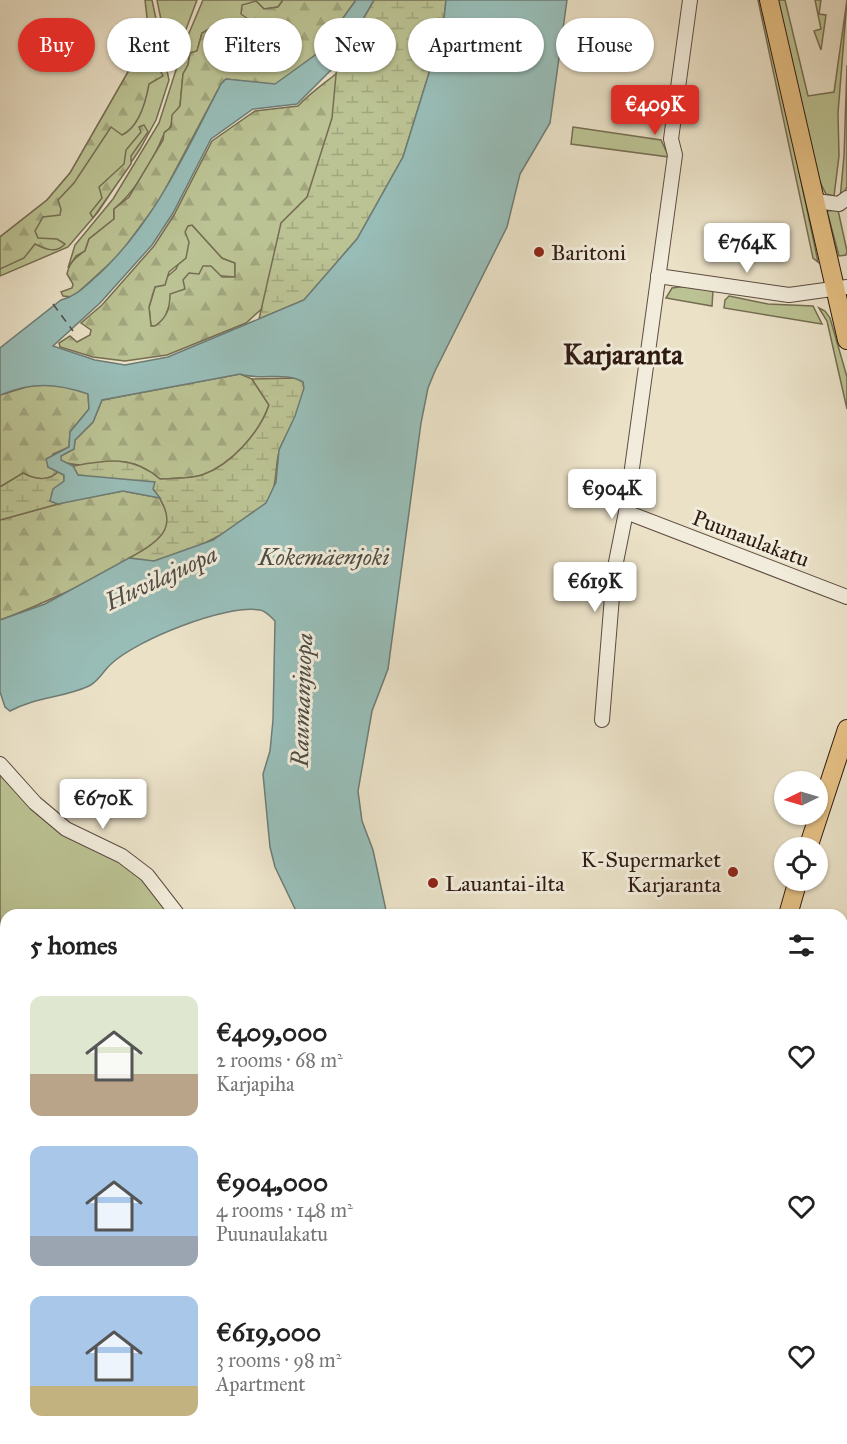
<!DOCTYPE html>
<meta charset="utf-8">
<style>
:root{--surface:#fff;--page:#f6f6f6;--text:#222;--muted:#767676;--accent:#d93025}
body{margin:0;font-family:"IM FELL Great Primer",serif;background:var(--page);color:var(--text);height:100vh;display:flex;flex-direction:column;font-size:22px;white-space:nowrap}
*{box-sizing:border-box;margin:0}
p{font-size:20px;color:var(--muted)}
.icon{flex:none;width:33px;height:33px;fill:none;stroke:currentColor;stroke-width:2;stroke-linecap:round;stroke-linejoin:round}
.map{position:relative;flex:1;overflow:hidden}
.panel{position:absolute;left:0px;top:909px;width:848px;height:536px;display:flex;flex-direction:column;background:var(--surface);border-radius:18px 18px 0 0;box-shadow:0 2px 4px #0004}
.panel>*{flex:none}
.hud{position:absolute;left:18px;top:18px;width:812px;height:54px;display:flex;gap:12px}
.needle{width:39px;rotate:265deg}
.fabs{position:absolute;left:774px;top:771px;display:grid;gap:12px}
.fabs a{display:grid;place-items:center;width:54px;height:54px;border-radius:50%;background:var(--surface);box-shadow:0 2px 4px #0004;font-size:30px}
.price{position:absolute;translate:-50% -51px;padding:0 14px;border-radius:6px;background:#fff;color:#222;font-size:20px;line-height:39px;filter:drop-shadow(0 2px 3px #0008)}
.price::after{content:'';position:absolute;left:50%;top:36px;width:18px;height:14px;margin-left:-9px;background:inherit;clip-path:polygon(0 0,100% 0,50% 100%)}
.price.current{background:var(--accent);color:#fff}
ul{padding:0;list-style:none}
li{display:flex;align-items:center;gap:18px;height:150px;padding:0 30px}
li span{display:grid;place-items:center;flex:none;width:168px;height:120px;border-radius:12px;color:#555}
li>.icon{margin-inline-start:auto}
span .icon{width:72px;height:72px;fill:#fffc;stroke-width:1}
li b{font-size:26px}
h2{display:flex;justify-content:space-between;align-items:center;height:72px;padding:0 30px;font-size:26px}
.pill{padding:0 21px;border-radius:27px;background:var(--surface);box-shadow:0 2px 4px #0004;font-size:21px;line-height:54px}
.pill.current{background:var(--accent);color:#fff}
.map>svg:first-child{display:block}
.green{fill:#bbc293;stroke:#766e53;stroke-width:1.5}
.forest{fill:url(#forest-firs);stroke:#766e53;stroke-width:1.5;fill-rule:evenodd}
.wetland{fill:url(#wetland-marsh);stroke:#766e53;stroke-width:1.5}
.water{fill:#98bdb7;stroke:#6e7c75;stroke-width:1.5}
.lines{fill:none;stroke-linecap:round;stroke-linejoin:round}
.ferry{stroke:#4f4c44;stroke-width:1.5;stroke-dasharray:8 6;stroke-linecap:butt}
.minor-casing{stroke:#5e4c40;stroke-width:16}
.major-casing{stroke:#301b13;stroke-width:20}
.minor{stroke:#f1ecdb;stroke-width:14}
.major{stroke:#e5c084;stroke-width:18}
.rail{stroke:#301b13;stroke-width:3;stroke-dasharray:10 10;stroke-linecap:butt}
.poi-dot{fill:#8f2418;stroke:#f1ecdb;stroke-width:2}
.labels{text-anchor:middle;stroke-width:6;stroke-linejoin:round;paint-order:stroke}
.poi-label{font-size:22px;fill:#301b13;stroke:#f1ecdb;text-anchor:start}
.street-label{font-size:22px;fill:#301b13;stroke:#f1ecdb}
.water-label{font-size:24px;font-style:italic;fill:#4f4c44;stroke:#f1ecdb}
.district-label{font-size:28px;font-weight:bold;fill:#301b13;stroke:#f1ecdb}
</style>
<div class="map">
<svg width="847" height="1444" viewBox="0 0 847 1444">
<defs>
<pattern id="forest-firs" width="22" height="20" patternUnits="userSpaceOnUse" patternTransform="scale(1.5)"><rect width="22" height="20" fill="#bbc293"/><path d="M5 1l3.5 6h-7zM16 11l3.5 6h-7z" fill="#a1a67e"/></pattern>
<pattern id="wetland-marsh" width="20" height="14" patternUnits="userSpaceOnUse" patternTransform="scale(1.5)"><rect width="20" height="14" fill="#bbc293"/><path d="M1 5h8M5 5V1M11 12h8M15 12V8" fill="none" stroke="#a1a67e"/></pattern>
</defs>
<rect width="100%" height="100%" fill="#eae1c7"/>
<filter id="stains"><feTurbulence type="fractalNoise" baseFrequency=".00333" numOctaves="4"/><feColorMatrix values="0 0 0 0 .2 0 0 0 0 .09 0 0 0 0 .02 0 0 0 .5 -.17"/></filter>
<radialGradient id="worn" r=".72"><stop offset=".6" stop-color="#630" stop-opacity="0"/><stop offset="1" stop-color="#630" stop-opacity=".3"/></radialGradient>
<g class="green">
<path d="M145,0H152L169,80L156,120L140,149L98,212L68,247L0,276V237L47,200L70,173L149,35Z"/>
<path d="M157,0H197L176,56L172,59L168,54Z"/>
<path d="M203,0H283L278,7L264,9L256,1L240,39L233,41L202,33L197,51L190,53L188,65L183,74L180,106C173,114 175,118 170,127C167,134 167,127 164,134C153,160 137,190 114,209V219L89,239L85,251L76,256L68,268L75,245L113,199L159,123L184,45Z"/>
<path d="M758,0H763L818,262L813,258Z"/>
<path d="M776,0H785L808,96L834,92L847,0L838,113L839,156L834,196L826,194L816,174Z"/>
<path d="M815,0H821L819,14L826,15L821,50L814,31L821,29Z"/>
<path d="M847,65V187L840,199L844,156Z"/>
<path d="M573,127L661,140L669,157L571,144Z"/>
<path d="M838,210L847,251L846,255L839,256L827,211Z"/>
<path d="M192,225L222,258L235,263V277L199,274L170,304L164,320L155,326H151L149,307L155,287L176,269L188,242L185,232L187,226Z"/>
<path d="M687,286L713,291L712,306L666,298L672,288Z"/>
<path d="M729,296L768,304L813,306L822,324L724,308L725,300Z"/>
<path d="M819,308L825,311L830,318L847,377V409L827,321Z"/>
<path d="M0,772L30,806L122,856L178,915H6V1084L0,1076Z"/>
<path d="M6,1172V1438H212L215,1444H0V1182Z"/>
</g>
<g class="forest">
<path d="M283,0H356L318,53L275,85L226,79L221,84L159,201L119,255L73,297L63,296L61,292L72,288L73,284L67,274C69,263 76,257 85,251L89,239L114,219V209L129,197L163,140L164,133L171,127L172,115L180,106L183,74L188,65L190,53L197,51L202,33L209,29L227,28L233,40L240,39L242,30L240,24H247L248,19L241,14L242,5L256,1L264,9L278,7Z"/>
<path d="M139,53L141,65L158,66L163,76L149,84C146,101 139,127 122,135L111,127L74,183L58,200L61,209L60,215L43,217L35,231L38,238L57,239L65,244C56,254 45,249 35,244L24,258L0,269V237L47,200L70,173Z"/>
<path d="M343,68L365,69L274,298L246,323L167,355L125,361L93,357L60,347L59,343L70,336L77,342L90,335L91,330L81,323L102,305L154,246L174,215L212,141L255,111L298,106C313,90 327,82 343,68ZM192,225L222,258L235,263V277H222L211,266H203L199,274L189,273L183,280L185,289L170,294C170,308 167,318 155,326H151L149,307L155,287L165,285L169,272L186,258L189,242L185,232L188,226Z"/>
<path d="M144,125L148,132L131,156V164L93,218L90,213L102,198L99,187L124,164L126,150L141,132L139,127Z"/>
<path d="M240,374L252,379L269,405C259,433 232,465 202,475C190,479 173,478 160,479C119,444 96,475 61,461L60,456L74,449L75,440L93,422L102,400Z"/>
<path d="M55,384L88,393L89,409L70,432L69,447L53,454L48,467L58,472C48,482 34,479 23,473L0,487V395L30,386Z"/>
<path d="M123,491L160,498C164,508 172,518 167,529C155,556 31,609 0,620V520L73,500Z"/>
</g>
<g class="wetland">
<path d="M374,0H446L443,28L403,157L357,239L304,300L259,319L281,223L307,197L332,118L337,64Z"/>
<path d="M296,378L303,382C308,401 289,428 281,446C273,464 280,486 266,503C248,523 179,560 152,561C145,561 137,559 129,558C164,540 181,524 153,489L78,475L73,466C107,460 132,455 160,479C173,478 190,479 202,475C231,465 260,432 269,405L252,379Z"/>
<path d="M58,472L64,475V481L50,501L58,504L0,520V487L23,473C34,479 48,482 58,472Z"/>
</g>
<g class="water">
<path d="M356,0H374L337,64L297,104L253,109L211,139L173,213L152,245L100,303L53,346L95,360L125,365L168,357L304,300L357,239L403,157L443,28L446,0H567L550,123L520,174L507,227L435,371L428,388L421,423L388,669L372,711L358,791L362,821L373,850L387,915H298L275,867L270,847L263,774L270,751L273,720L275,621C271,617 266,611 260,610C226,604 136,640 111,664C102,672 100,680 89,686C63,698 35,697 10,711L5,707L0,692V620L45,604L129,558L154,561L213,540L266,503L276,482L279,450L295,416L304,388L303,382C286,371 260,381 240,374L102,400L93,422L75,440L74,449L61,456V460L73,466L78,475L155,482L153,489L160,498L123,491L58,504L50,501L53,489L64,481V475L48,467L46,459L69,447L70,432L89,409L88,394C56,383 32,382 0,395V348L61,300C77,296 86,285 98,275C155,222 186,151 221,84L226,79L275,84L318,53Z"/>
<path d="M264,1439H348L349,1444H265Z"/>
</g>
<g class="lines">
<path class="ferry" d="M53,304L73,331"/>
<defs>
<g id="minor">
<path d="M690,0L671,139L675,155L626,512L847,597"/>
<path d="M816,201L839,204L847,198"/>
<path d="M658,276L789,295L847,287"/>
<path d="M602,720L614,572L626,512"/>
<path d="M0,764L35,803L66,829L122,856L147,875L178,915"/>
<path d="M252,1438L253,1444"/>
<path d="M500,1444L501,1438"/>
</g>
<g id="major">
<path d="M769,0L847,340"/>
<path d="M808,848L847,729"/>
<path d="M788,915L798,880"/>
<path d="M652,1444L654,1438"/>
</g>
</defs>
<use href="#minor" class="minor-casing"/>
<use href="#major" class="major-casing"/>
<use href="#minor" class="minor"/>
<use href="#major" class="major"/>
<g class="rail">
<path d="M842,1043L847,1016"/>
<path d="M758,1444L759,1438"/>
</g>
</g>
<g class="poi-dot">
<circle cx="539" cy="252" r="6"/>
<circle cx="733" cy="872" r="6"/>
<circle cx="433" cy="883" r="6"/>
</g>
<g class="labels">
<g class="poi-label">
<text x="551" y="260">Baritoni</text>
<text x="721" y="867" text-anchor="end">K-Supermarket<tspan x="721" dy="25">Karjaranta</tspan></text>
<text x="445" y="891">Lauantai-ilta</text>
</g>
<g class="street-label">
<text transform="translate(751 538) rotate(21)" y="8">Puunaulakatu</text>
</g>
<g class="water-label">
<text x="324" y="565">Kokemäenjoki</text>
<text transform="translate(161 578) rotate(-25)" y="8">Huvilajuopa</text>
<text transform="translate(302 700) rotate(-88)" y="8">Raumanjuopa</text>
</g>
<g class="district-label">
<text x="623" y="364">Karjaranta</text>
</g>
</g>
<rect width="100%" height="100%" filter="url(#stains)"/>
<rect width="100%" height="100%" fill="url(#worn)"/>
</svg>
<div class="fabs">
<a><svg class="needle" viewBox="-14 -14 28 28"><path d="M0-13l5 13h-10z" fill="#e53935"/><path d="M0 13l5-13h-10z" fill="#767676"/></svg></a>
<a><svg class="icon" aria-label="locate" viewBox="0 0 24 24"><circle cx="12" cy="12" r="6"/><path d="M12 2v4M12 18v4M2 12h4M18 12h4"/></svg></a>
</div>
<b class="price current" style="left:655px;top:136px">€409K</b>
<b class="price" style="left:747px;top:274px">€764K</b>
<b class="price" style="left:612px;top:520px">€904K</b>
<b class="price" style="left:595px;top:613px">€619K</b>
<b class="price" style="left:103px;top:830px">€670K</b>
<div class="hud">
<a class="pill current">Buy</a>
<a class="pill">Rent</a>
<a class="pill">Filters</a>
<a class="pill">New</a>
<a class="pill">Apartment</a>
<a class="pill">House</a>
</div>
<section class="panel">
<h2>5 homes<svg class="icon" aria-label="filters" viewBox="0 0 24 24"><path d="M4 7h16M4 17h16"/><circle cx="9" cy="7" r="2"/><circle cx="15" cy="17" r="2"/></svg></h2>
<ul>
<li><span style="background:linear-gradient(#dfe7d0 65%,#b9a48a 0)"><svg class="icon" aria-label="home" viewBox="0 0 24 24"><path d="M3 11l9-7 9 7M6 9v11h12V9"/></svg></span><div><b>€409,000</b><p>2 rooms · 68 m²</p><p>Karjapiha</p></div><svg class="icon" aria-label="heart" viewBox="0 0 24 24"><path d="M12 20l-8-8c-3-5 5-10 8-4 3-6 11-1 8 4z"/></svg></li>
<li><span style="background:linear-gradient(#a9c7e8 75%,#9aa5b1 0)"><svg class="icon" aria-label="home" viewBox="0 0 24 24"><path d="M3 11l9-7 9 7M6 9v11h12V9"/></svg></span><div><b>€904,000</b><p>4 rooms · 148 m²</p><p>Puunaulakatu</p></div><svg class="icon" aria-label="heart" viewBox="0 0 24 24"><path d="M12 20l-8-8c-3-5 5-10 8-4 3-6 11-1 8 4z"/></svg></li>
<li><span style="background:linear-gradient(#a9c7e8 75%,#c2b280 0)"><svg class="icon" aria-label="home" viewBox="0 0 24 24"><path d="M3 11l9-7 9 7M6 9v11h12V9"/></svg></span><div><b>€619,000</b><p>3 rooms · 98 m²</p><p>Apartment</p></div><svg class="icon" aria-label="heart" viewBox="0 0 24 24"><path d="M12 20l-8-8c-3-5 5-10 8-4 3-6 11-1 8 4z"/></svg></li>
</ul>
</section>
</div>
